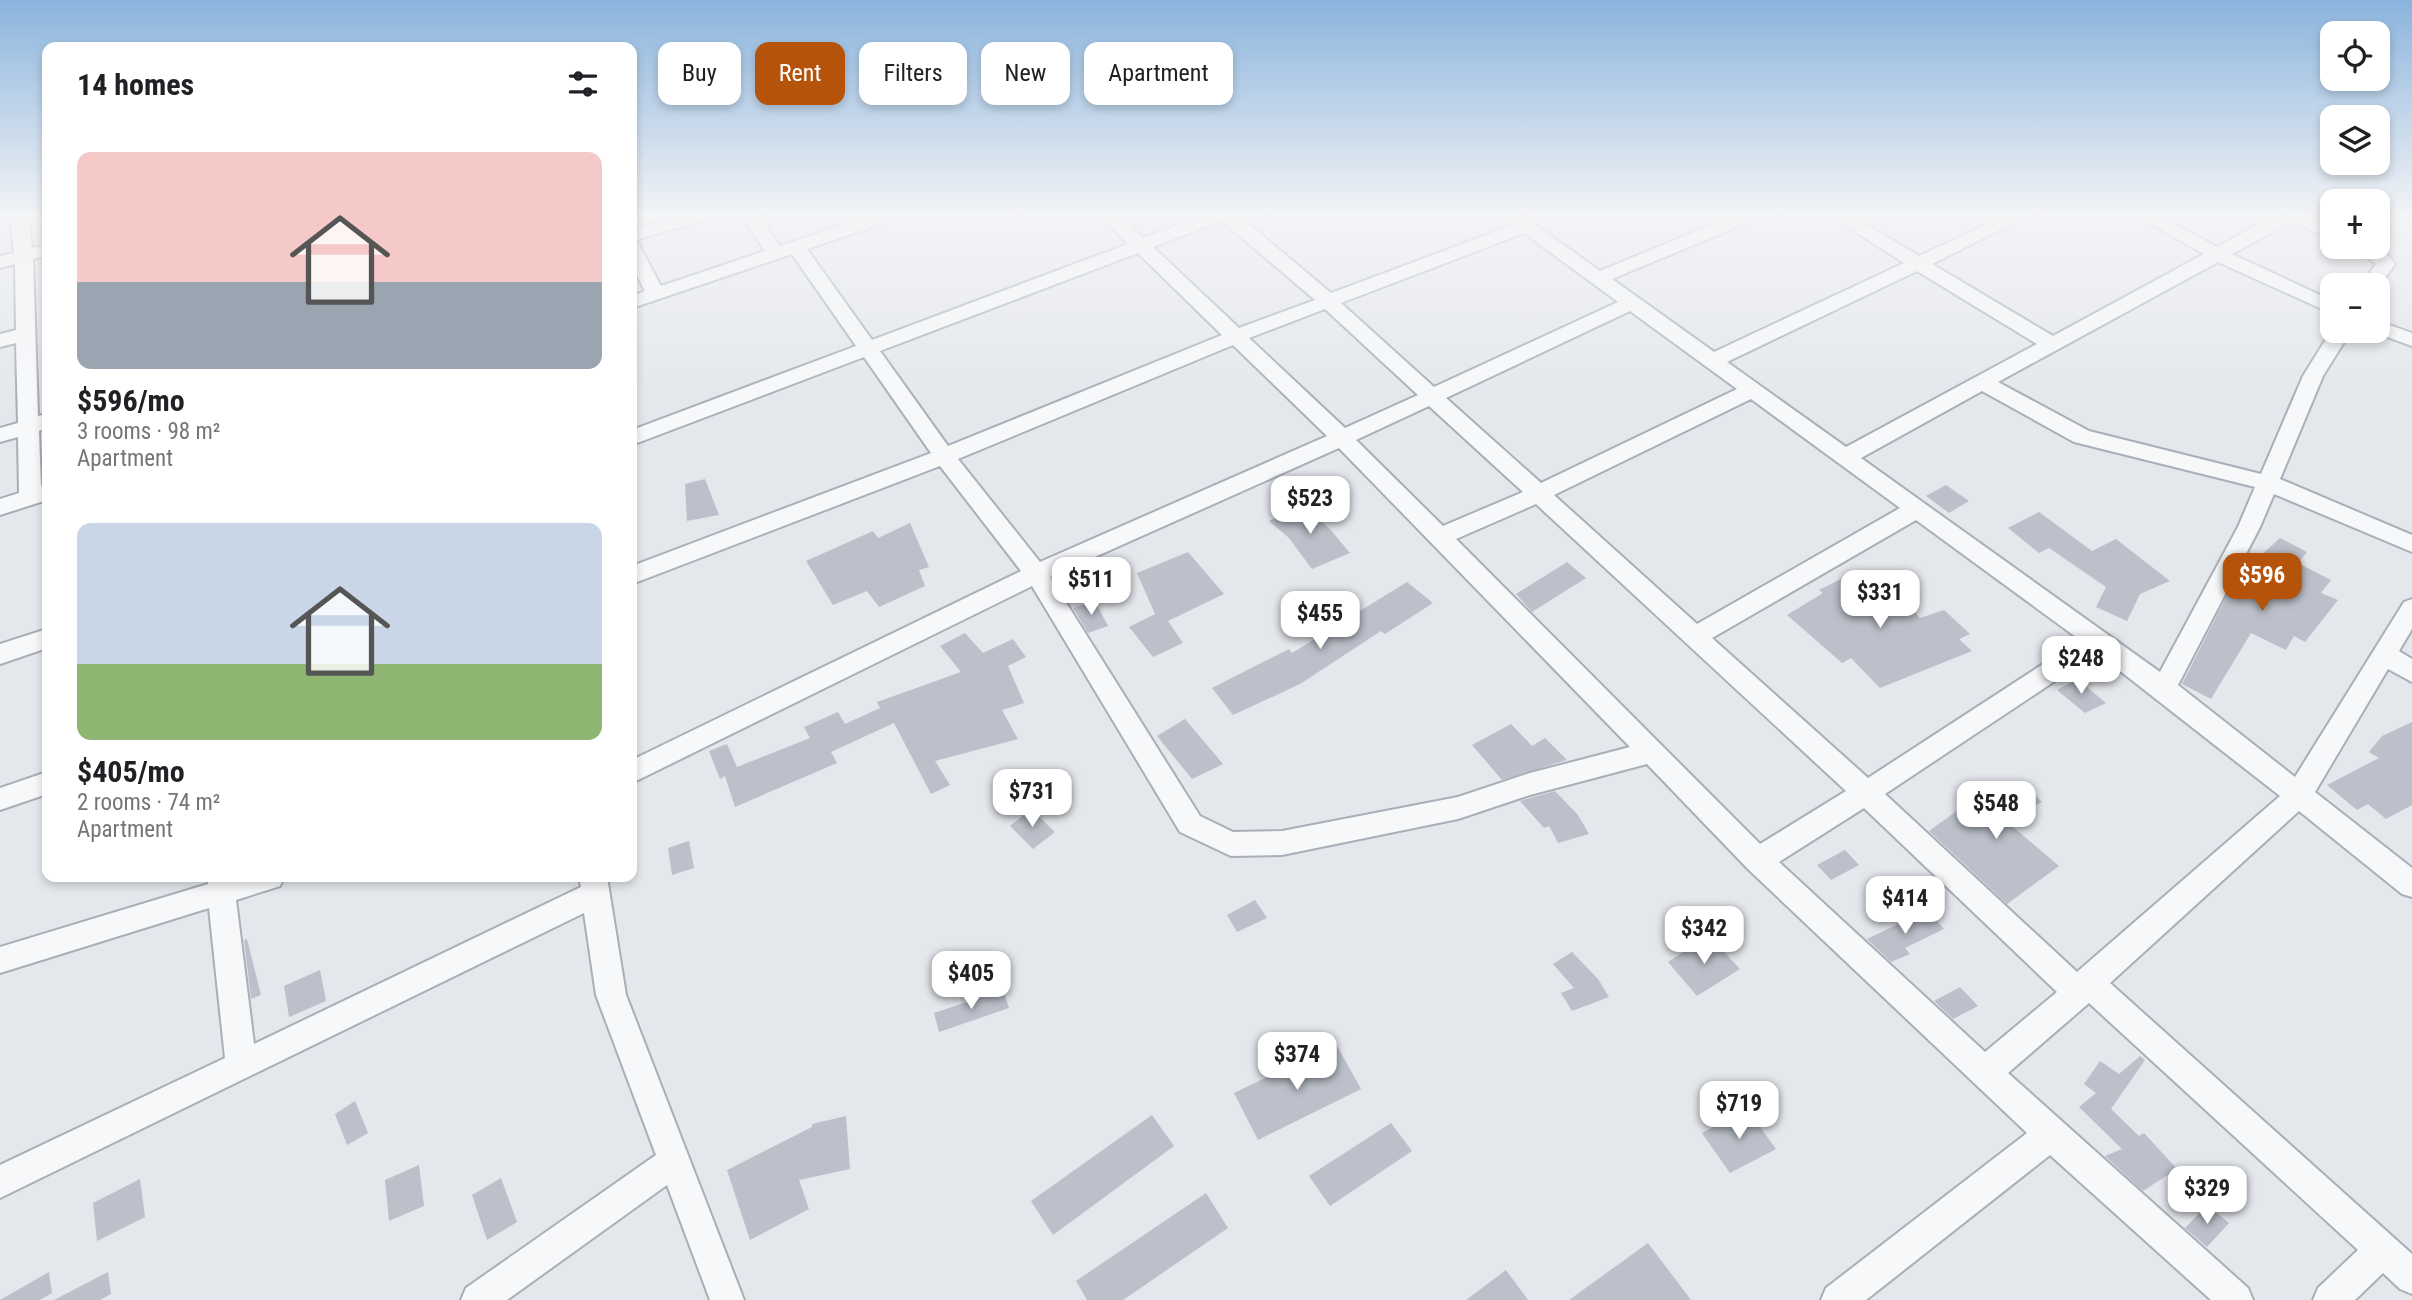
<!DOCTYPE html>
<meta charset="utf-8">
<style>
:root{--surface:#fff;--page:#f6f6f6;--text:#202124;--muted:#757577;--accent:#b45309}
body{margin:0;font-family:"Roboto Condensed",sans-serif;background:var(--page);color:var(--text);height:100vh;display:flex;flex-direction:column;font-size:26px;white-space:nowrap}
*{box-sizing:border-box;margin:0}
p{font-size:23px;color:var(--muted)}
.icon{flex:none;width:38px;height:38px;fill:none;stroke:currentColor;stroke-width:2;stroke-linecap:round;stroke-linejoin:round}
.map{position:relative;flex:1;overflow:hidden}
.details{position:absolute;left:42px;top:42px;width:595px;height:840px;display:flex;flex-direction:column;background:var(--surface);border-radius:14px;box-shadow:0 4px 10px #0003}
.details>*{flex:none}
.guide{position:absolute;left:658px;top:42px;width:665px;height:63px;display:flex;gap:14px}
.buttons{position:absolute;left:2320px;top:21px;display:grid;gap:14px}
.buttons a{display:grid;place-items:center;width:70px;height:70px;border-radius:14px;background:var(--surface);box-shadow:0 4px 10px #0003;font-size:35px}
.price{position:absolute;translate:-50% -60px;padding:0 16px;border-radius:14px;background:#fff;color:#222;font-size:23px;line-height:46px;filter:drop-shadow(0 2px 4px #0008)}
.price::after{content:'';position:absolute;left:50%;top:42px;width:21px;height:16px;margin-left:-10px;background:inherit;clip-path:polygon(0 0,100% 0,50% 100%)}
.price.current{background:var(--accent);color:#fff}
ul{padding:0;list-style:none}
li{display:grid;align-content:center;gap:14px;height:371px;padding:0 35px}
li span{display:grid;place-items:center;height:217px;border-radius:14px;color:#555}
li>.icon{margin-inline-start:auto}
span .icon{width:126px;height:126px;fill:#fffc;stroke-width:1}
li b{font-size:30px}
h2{display:flex;justify-content:space-between;align-items:center;height:84px;padding:0 35px;font-size:30px}
.pill{padding:0 24px;border-radius:14px;background:var(--surface);box-shadow:0 4px 10px #0003;font-size:24px;line-height:63px}
.pill.current{background:var(--accent);color:#fff}
.map>svg:first-child{display:block}
.building{fill:#bbc0ca}
.lines{fill:none;stroke-linecap:round;stroke-linejoin:round}
.street-casing{stroke:#a9aeb7;stroke-width:4}
.street{fill:#f7f8fa;fill-rule:evenodd}
</style>
<div class="map">
<svg width="2412" height="1300" viewBox="0 0 2412 1300">
<rect width="100%" height="100%" fill="#e4e7ec"/>
<g class="building">
<path d="M705,479L719,515L687,521L685,484Z"/>
<path d="M1946,485L1969,501L1949,513L1926,496Z"/>
<path d="M1303,504L1329,528L1350,553L1312,569L1289,538L1269,521Z"/>
<path d="M2039,512L2092,551L2116,539L2170,581L2140,594L2127,621L2096,607L2106,587L2049,548L2039,553L2008,528Z"/>
<path d="M910,523L929,567L919,570L925,586L879,607L867,591L833,605L806,561L873,531L878,538Z"/>
<path d="M2280,538L2307,552L2298,563L2331,580L2321,593L2338,600L2305,642L2294,636L2286,650L2251,633L2211,699L2182,684L2236,578Z"/>
<path d="M1188,552L1224,594L1168,621L1183,643L1153,657L1129,627L1155,614L1137,573Z"/>
<path d="M1567,562L1586,578L1532,612L1516,594Z"/>
<path d="M1853,573L1859,587L1885,577L1920,618L1944,610L1970,634L1959,639L1972,651L1880,688L1851,658L1842,663L1787,615L1823,593L1819,590Z"/>
<path d="M1407,582L1433,603L1385,634L1381,631L1300,684L1233,715L1212,688L1289,649L1292,653Z"/>
<path d="M1095,601L1108,626L1088,633L1073,608Z"/>
<path d="M965,633L983,653L1013,639L1026,657L1008,666L1024,703L1002,710L1018,739L935,761L950,785L931,794L894,723L831,752L837,763L735,807L725,776L720,779L709,751L727,744L737,767L810,738L804,727L838,712L845,724L880,708L877,702L961,672L940,646Z"/>
<path d="M2077,679L2106,703L2085,713L2057,690Z"/>
<path d="M1185,719L1223,764L1192,779L1157,736Z"/>
<path d="M2412,722V805L2386,819L2368,804L2357,810L2327,785L2379,758L2369,752L2382,736Z"/>
<path d="M1511,724L1532,746L1545,738L1567,760L1502,780L1472,745Z"/>
<path d="M1998,781L2007,789L2021,782L2042,802L2006,821L2059,866L2007,904L1929,831Z"/>
<path d="M1555,791L1578,815L1589,834L1558,843L1549,826L1544,828L1520,801Z"/>
<path d="M1031,809L1055,832L1033,849L1010,826Z"/>
<path d="M689,841L694,868L672,875L668,848Z"/>
<path d="M1845,850L1859,865L1831,880L1817,865Z"/>
<path d="M1255,900L1267,918L1237,932L1227,915Z"/>
<path d="M1928,910L1944,929L1905,948L1910,954L1891,962L1867,939Z"/>
<path d="M1709,936L1740,969L1697,996L1668,962Z"/>
<path d="M247,939L261,995L251,999L244,940Z"/>
<path d="M1572,952L1598,979L1609,997L1572,1011L1561,993L1574,988L1553,964Z"/>
<path d="M320,970L326,1001L289,1017L284,986Z"/>
<path d="M1960,987L1978,1006L1953,1019L1934,1001Z"/>
<path d="M1003,990L1009,1008L939,1032L934,1013Z"/>
<path d="M1336,1044L1361,1089L1258,1140L1234,1093Z"/>
<path d="M2140,1056L2145,1060L2111,1109L2139,1136L2144,1133L2177,1169L2143,1191L2105,1156L2122,1149L2079,1107L2096,1093L2084,1084L2100,1061L2119,1074Z"/>
<path d="M355,1101L368,1133L347,1145L335,1114Z"/>
<path d="M1747,1109L1776,1149L1730,1173L1702,1133Z"/>
<path d="M1152,1115L1174,1146L1053,1235L1031,1201Z"/>
<path d="M846,1116L850,1169L799,1180L809,1209L750,1240L727,1170L812,1127V1124Z"/>
<path d="M1391,1123L1412,1151L1330,1206L1309,1176Z"/>
<path d="M419,1165L424,1206L389,1221L385,1180Z"/>
<path d="M501,1178L517,1222L487,1240L472,1195Z"/>
<path d="M140,1179L145,1217L97,1241L93,1203Z"/>
<path d="M1206,1193L1228,1228L1123,1300H1087L1076,1281Z"/>
<path d="M2207,1205L2229,1223L2207,1247L2185,1228Z"/>
<path d="M1648,1243L1691,1300H1569Z"/>
<path d="M1506,1270L1528,1300H1466Z"/>
<path d="M49,1272L52,1293L40,1300H0Z"/>
<path d="M108,1272L111,1294L100,1300H54Z"/>
</g>
<g class="lines">
<defs>
<g id="street">
<path d="M10,216H28L32,248L47,245V256L33,259L38,416L47,414V428L39,431L41,486L47,484V500L0,515V499L19,493L18,437L0,442V428L18,423L16,343L0,347V334L16,330L15,264L0,268V256L14,253Z"/>
<path d="M680,216H707L704,220L632,241V230Z"/>
<path d="M742,216H760L780,246L870,216H896L893,220L807,249L872,340L1128,244L1101,216H1120L1143,238L1202,216H1239L1331,293L1513,225L1503,216H1523L1600,271L1733,216H1757L1754,220L1612,279L1714,352L1904,263L1831,216H1852L1919,256L2004,216H2027L1932,264L2053,336L2204,254L2137,216H2159L2217,247C2264,222 2280,204 2333,227V239L2291,222L2232,254L2333,301V314L2218,262L1998,382L2089,431L2261,474L2303,376L2331,331H2351L2323,376L2280,479L2412,535V552L2274,494L2260,527L2178,685L2295,777L2404,602L2412,599V629L2399,651L2412,659V682L2388,669L2315,792L2412,868V897L2402,894L2299,811L2110,983L2412,1254V1294L2400,1289L2383,1273L2355,1300H2313L2318,1288L2358,1250L2089,1003L2008,1073L2248,1288L2253,1300H2211L2050,1155L1866,1300H1821L1826,1288L2027,1133L1748,869L1647,764L1530,795L1458,819L1282,855L1231,856L1180,832L1032,586L632,783V760L1021,571L940,466L632,584V566L931,453L864,357L632,445V430L856,346L792,254L632,308V296L645,291L632,266V244L639,245L661,286L765,251ZM1222,221L1315,300L1239,328L1153,247ZM1524,233L1618,302L1434,387L1341,303ZM1138,253L1222,335L948,446L880,351ZM1917,271L2037,344L1846,447L1727,362ZM1325,309L1418,395L1345,428L1249,338ZM1630,311L1737,389L1541,483L1446,398ZM1233,345L1327,436L1040,562L958,459ZM1982,391L2074,442L2255,487L2238,527L2160,672L1861,458ZM1751,399L1900,508L1697,624L1554,495ZM1429,406L1523,492L1443,526L1356,440ZM1339,448L1630,747L1530,773L1458,797L1282,831L1233,832L1200,816L1050,577ZM1536,504L1846,791L1760,844L1456,539ZM1916,520L2080,640L1868,778L1712,638ZM2097,653L2280,796L2077,972L1885,794ZM1864,808L2057,992L1985,1052L1779,862Z"/>
<path d="M2352,247C2372,246 2383,247 2395,264L2378,288V285H2361L2376,264Z"/>
<path d="M2378,321L2412,333V346L2371,331H2378Z"/>
<path d="M47,629V648L0,664V644Z"/>
<path d="M47,772V794L0,810V788Z"/>
<path d="M208,877H284L280,886L236,900L254,1044L581,887L579,877H607L626,995L744,1300H710L667,1185L507,1300H461L466,1288L656,1155L596,995L584,913L0,1198V1165L225,1058L209,908L0,973V947L208,884Z"/>
</g>
</defs>
<use href="#street" class="street-casing"/>
<use href="#street" class="street"/>
</g>
<linearGradient id="sky" x2="0" y2="1"><stop stop-color="#8bb4dd"/><stop offset="0.54" stop-color="#f3f4f6"/><stop offset="1" stop-color="#f3f4f6" stop-opacity="0"/></linearGradient>
<rect width="2412" height="398" fill="url(#sky)"/>
</svg>
<div class="buttons">
<a><svg class="icon" aria-label="locate" viewBox="0 0 24 24"><circle cx="12" cy="12" r="6"/><path d="M12 2v4M12 18v4M2 12h4M18 12h4"/></svg></a>
<a><svg class="icon" aria-label="layers" viewBox="0 0 24 24"><path d="M12 4l9 5-9 5-9-5zM3 14l9 5 9-5"/></svg></a>
<a>+</a>
<a>−</a>
</div>
<b class="price" style="left:1310px;top:536px">$523</b>
<b class="price current" style="left:2262px;top:613px">$596</b>
<b class="price" style="left:1091px;top:617px">$511</b>
<b class="price" style="left:1880px;top:630px">$331</b>
<b class="price" style="left:1320px;top:651px">$455</b>
<b class="price" style="left:2081px;top:696px">$248</b>
<b class="price" style="left:1032px;top:829px">$731</b>
<b class="price" style="left:1996px;top:841px">$548</b>
<b class="price" style="left:1905px;top:936px">$414</b>
<b class="price" style="left:1704px;top:966px">$342</b>
<b class="price" style="left:971px;top:1011px">$405</b>
<b class="price" style="left:1297px;top:1092px">$374</b>
<b class="price" style="left:1739px;top:1141px">$719</b>
<b class="price" style="left:2207px;top:1226px">$329</b>
<div class="guide">
<a class="pill">Buy</a>
<a class="pill current">Rent</a>
<a class="pill">Filters</a>
<a class="pill">New</a>
<a class="pill">Apartment</a>
</div>
<section class="details">
<h2>14 homes<svg class="icon" aria-label="filters" viewBox="0 0 24 24"><path d="M4 7h16M4 17h16"/><circle cx="9" cy="7" r="2"/><circle cx="15" cy="17" r="2"/></svg></h2>
<ul>
<li><span style="background:linear-gradient(#f6c9c9 60%,#9aa5b1 0)"><svg class="icon" aria-label="home" viewBox="0 0 24 24"><path d="M3 11l9-7 9 7M6 9v11h12V9"/></svg></span><div><b>$596/mo</b><p>3 rooms · 98 m²</p><p>Apartment</p></div></li>
<li><span style="background:linear-gradient(#c9d6e8 65%,#8fb573 0)"><svg class="icon" aria-label="home" viewBox="0 0 24 24"><path d="M3 11l9-7 9 7M6 9v11h12V9"/></svg></span><div><b>$405/mo</b><p>2 rooms · 74 m²</p><p>Apartment</p></div></li>
</ul>
</section>
</div>
